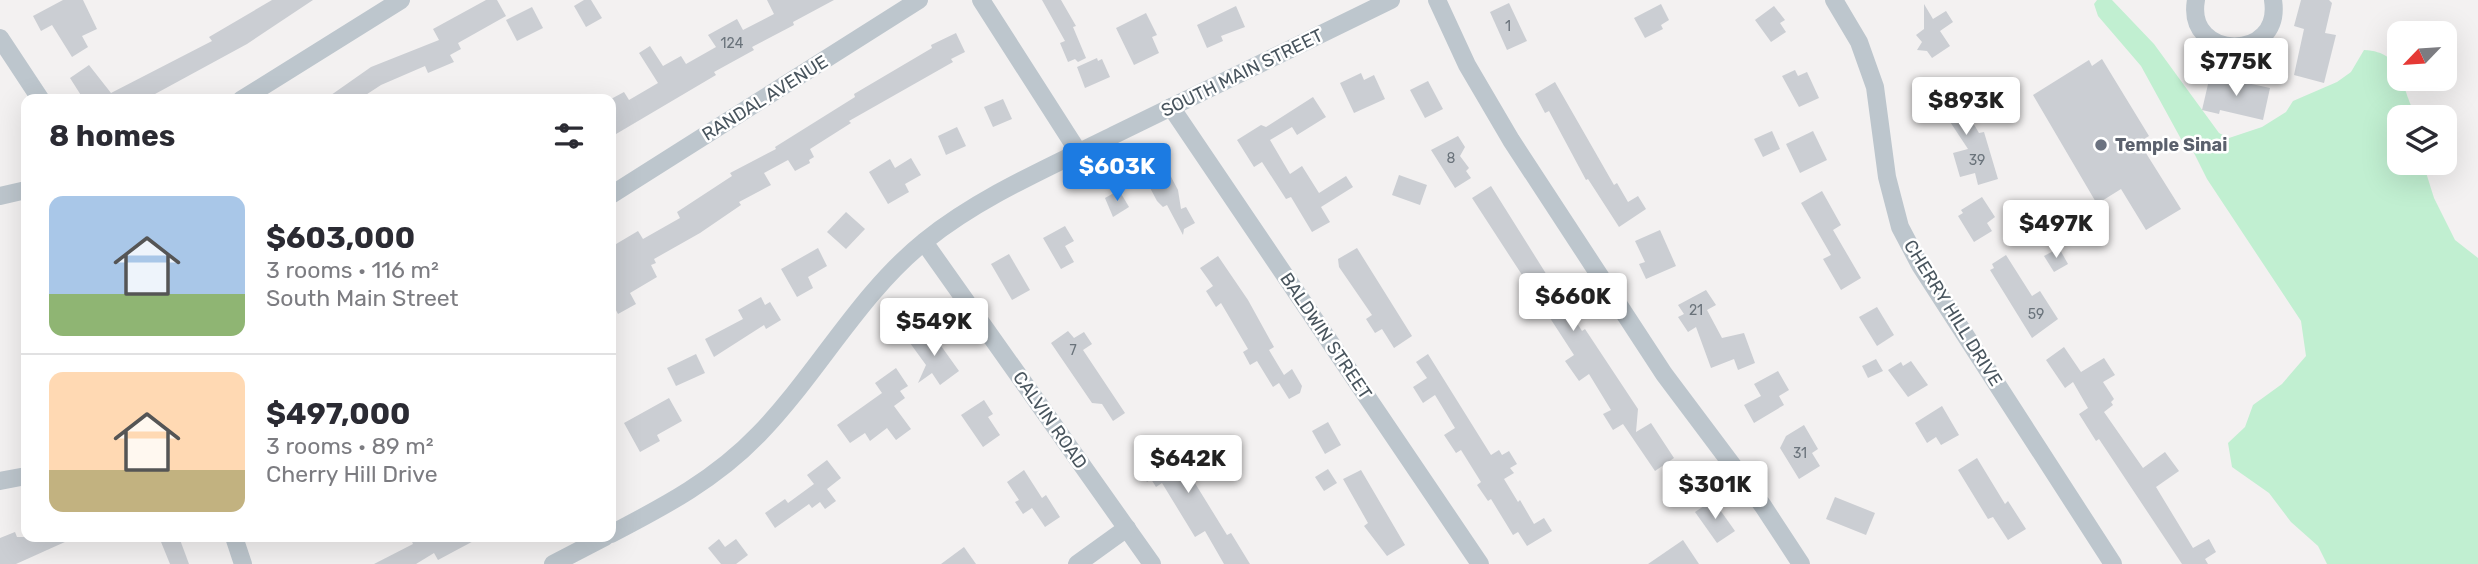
<!DOCTYPE html>
<meta charset="utf-8">
<style>
:root{--surface:#fff;--page:#f7f7f7;--text:#2b2b33;--muted:#7c7c81;--line:#e1e1e2;--accent:#1c7be2}
body{margin:0;font-family:Rubik,sans-serif;background:var(--page);color:var(--text);height:100vh;display:flex;flex-direction:column;font-size:26px;white-space:nowrap}
*{box-sizing:border-box;margin:0}
p{font-size:23px;color:var(--muted)}
.icon{flex:none;width:38px;height:38px;fill:none;stroke:currentColor;stroke-width:2;stroke-linecap:round;stroke-linejoin:round}
.map{position:relative;flex:1;overflow:hidden}
.sheet{position:absolute;left:21px;top:94px;width:595px;height:448px;display:flex;flex-direction:column;background:var(--surface);border-radius:14px;box-shadow:0 7px 28px #0002}
.sheet>*{flex:none}
.needle{width:46px;rotate:245deg}
.controls{position:absolute;left:2387px;top:21px;display:grid;gap:14px}
.controls a{display:grid;place-items:center;width:70px;height:70px;border-radius:14px;background:var(--surface);box-shadow:0 7px 28px #0002;font-size:35px}
.price{position:absolute;translate:-50% -60px;padding:0 16px;border-radius:7px;background:#fff;color:#222;font-size:23px;line-height:46px;filter:drop-shadow(0 2px 4px #0008)}
.price::after{content:'';position:absolute;left:50%;top:42px;width:21px;height:16px;margin-left:-10px;background:inherit;clip-path:polygon(0 0,100% 0,50% 100%)}
.price.selected{background:var(--accent);color:#fff}
ul{padding:0;list-style:none}
li{display:flex;align-items:center;gap:21px;height:175px;padding:0 28px}
li+li{border-top:2px solid var(--line)}
li span{display:grid;place-items:center;flex:none;width:196px;height:140px;border-radius:14px;color:#555}
li>.icon{margin-inline-start:auto}
span .icon{width:84px;height:84px;fill:#fffc;stroke-width:1}
li b{font-size:30px}
h2{display:flex;justify-content:space-between;align-items:center;height:84px;padding:0 28px;font-size:30px}
.map>svg:first-child{display:block}
.green{fill:#c1efd1}
.building{fill:#cbced3}
.lines{fill:none;stroke-linecap:round;stroke-linejoin:round}
.minor{stroke:#bdc6cd;stroke-width:18}
.worship-dot{fill:#6b7280;stroke:#fff;stroke-width:2.5}
.labels{text-anchor:middle;stroke-width:5;stroke-linejoin:round;paint-order:stroke}
.number-label{font-size:14px;fill:#6a737b}
.street-label{font-size:18px;fill:#49555e;stroke:#fff}
.worship-label{font-size:18px;font-weight:bold;fill:#5b616d;stroke:#fff;text-anchor:start}
</style>
<div class="map">
<svg width="2478" height="564" viewBox="0 0 2478 564">
<rect width="100%" height="100%" fill="#f3f1f1"/>
<path class="green" d="M2097,0H2112L2154,44L2219,133L2229,138L2262,127L2286,112L2293,101L2337,82L2351,72L2364,50C2406,52 2398,85 2417,117H2399V163H2423L2434,198L2455,240L2478,258V564H2327L2318,546L2291,522L2269,493L2232,467L2228,443L2245,427L2253,405L2282,384L2306,356L2301,321L2207,179L2194,153L2181,139L2141,66L2098,16L2094,4Z"/>
<g class="building">
<path d="M63,0H83L97,29L82,36L88,47L72,57L52,25L41,31L33,16Z"/>
<path d="M272,0H313L247,44L144,100H84L70,78L89,65L111,93L212,41L209,37Z"/>
<path d="M486,0H497L506,16L458,43L461,49L450,55L454,62L428,73L425,66L381,85L358,100H324L371,67L439,40L433,29Z"/>
<path d="M584,0H591L602,18L586,27L574,6Z"/>
<path d="M767,0H834L793,22L794,25L752,47L754,50L714,72L716,75L611,137V99L624,92L629,100L658,83L639,53L650,46L663,66L681,56L686,64L716,47L708,35L737,19L743,30L774,14Z"/>
<path d="M1042,0H1061L1076,26L1073,27L1086,58L1078,62L1075,59L1068,62L1060,43L1065,41Z"/>
<path d="M2301,0H2329L2332,3L2325,33L2336,35L2324,83L2294,75L2304,29L2294,26Z"/>
<path d="M1509,3L1527,41L1507,50L1490,12Z"/>
<path d="M1661,4L1669,20L1661,25L1663,29L1645,38L1634,18Z"/>
<path d="M1924,4L1933,19L1946,11L1953,22L1940,31L1950,46L1932,58L1927,51L1917,50L1922,42L1916,35L1924,29Z"/>
<path d="M1236,6L1245,27L1221,36L1223,41L1207,48L1197,25Z"/>
<path d="M1774,6L1785,20L1780,23L1786,32L1771,42L1755,20Z"/>
<path d="M532,7L543,28L517,41L506,20Z"/>
<path d="M1146,13L1157,35L1152,37L1159,53L1134,65L1116,28Z"/>
<path d="M956,33L965,52L951,59L953,62L849,121L851,123L810,149L814,157L809,160L810,163L795,171L788,160L764,173L771,185L739,202L741,205L700,233L654,259L656,263L651,265L657,277L630,293L636,304L618,314L611,301V247L638,231L643,239L680,218L677,212L732,176L730,173L776,149L775,147L855,97L854,94L932,48L931,45Z"/>
<path d="M1097,58L1098,61L1102,59L1110,77L1085,88L1077,67Z"/>
<path d="M2102,59L2149,136L2139,142L2181,209L2146,230L2121,189L2097,204L2033,95L2089,60L2092,66Z"/>
<path d="M1795,70L1798,76L1807,72L1819,98L1799,107L1782,76Z"/>
<path d="M1361,73L1364,80L1374,75L1385,99L1354,113L1340,83Z"/>
<path d="M2215,76L2270,88L2263,120L2220,110L2219,114L2202,110L2209,80L2214,81Z"/>
<path d="M1947,79L1979,133L1984,132L1998,179L1978,185L1975,173L1960,177L1953,153L1968,149L1929,90Z"/>
<path d="M1428,81L1443,109L1425,118L1410,90Z"/>
<path d="M1555,82L1614,185L1617,183L1628,202L1638,196L1646,209L1619,227L1588,179L1586,180L1549,111L1545,113L1535,94Z"/>
<path d="M1313,97L1326,117L1297,135L1292,127L1270,140L1290,174L1302,166L1319,193L1346,176L1353,187L1321,207L1330,222L1312,232L1291,197L1286,199L1262,162L1254,167L1237,140L1261,125L1266,127Z"/>
<path d="M1003,99L1012,119L993,127L984,107Z"/>
<path d="M957,127L966,146L946,155L938,136Z"/>
<path d="M1772,131L1780,149L1763,157L1754,139Z"/>
<path d="M1813,131L1827,160L1800,173L1786,144Z"/>
<path d="M1458,136L1465,147L1460,156L1469,168L1466,171L1471,178L1455,188L1431,150Z"/>
<path d="M911,158L921,175L905,184L909,192L888,204L869,172L890,159L895,168Z"/>
<path d="M1169,173L1178,190L1181,209L1186,207L1195,223L1184,229L1183,235L1167,205L1163,207L1157,201L1148,184Z"/>
<path d="M1399,175L1427,185L1420,205L1392,195Z"/>
<path d="M1491,186L1582,331L1585,329L1638,409L1636,432L1651,423L1674,458L1655,471L1623,424L1613,430L1603,414L1611,410L1589,374L1579,381L1565,361L1574,355L1472,198Z"/>
<path d="M1119,190L1129,207L1113,217L1105,198Z"/>
<path d="M1822,191L1841,225L1833,230L1861,278L1841,290L1823,259L1831,255L1801,203Z"/>
<path d="M1982,197L1995,217L1987,223L1992,231L1974,242L1958,216L1963,213L1961,210Z"/>
<path d="M846,212L865,229L846,249L827,232Z"/>
<path d="M1065,226L1074,241L1065,246L1074,262L1061,269L1043,238Z"/>
<path d="M1660,230L1676,266L1646,279L1639,264L1645,262L1635,241Z"/>
<path d="M818,248L827,266L808,277L813,288L797,297L781,269Z"/>
<path d="M1357,248L1412,336L1394,348L1382,329L1375,333L1366,319L1372,315L1339,267L1338,259Z"/>
<path d="M2059,248L2068,264L2054,272L2044,256Z"/>
<path d="M1009,254L1030,290L1012,300L991,264Z"/>
<path d="M2006,255L2032,296L2040,291L2058,319L2032,338L1990,270L1994,268L1992,264Z"/>
<path d="M1218,256L1248,300L1274,347L1269,350L1284,375L1292,369L1302,386L1300,393L1289,399L1279,383L1273,387L1257,361L1250,365L1243,352L1248,349L1221,303L1216,307L1206,291L1213,286L1200,268Z"/>
<path d="M1706,290L1716,305L1707,310L1722,338L1744,333L1755,363L1738,370L1734,359L1711,368L1696,327L1688,332L1678,317L1684,314L1678,305Z"/>
<path d="M761,297L765,305L770,302L781,320L766,329L764,325L714,357L705,339L743,319L738,310Z"/>
<path d="M1877,307L1894,335L1877,346L1859,317Z"/>
<path d="M929,329L959,371L940,385L932,373L918,383L926,365L910,343Z"/>
<path d="M1068,331L1074,338L1084,332L1092,344L1083,350L1125,413L1113,421L1102,404L1092,403L1051,343Z"/>
<path d="M2064,347L2081,372L2104,358L2115,375L2103,382L2114,399L2111,402L2113,405L2104,412L2143,468L2165,452L2179,471L2156,487L2193,548L2209,539L2216,552L2205,559L2208,564H2182L2099,439L2096,441L2079,414L2088,408L2073,382L2065,388L2046,360Z"/>
<path d="M696,354L705,373L676,386L667,368Z"/>
<path d="M1428,354L1491,455L1499,450L1502,455L1509,451L1517,464L1510,468L1514,473L1504,479L1518,502L1520,500L1534,524L1544,518L1552,531L1527,546L1518,532L1513,535L1491,499L1488,501L1477,485L1481,482L1461,450L1456,453L1444,435L1455,428L1435,395L1423,403L1413,387L1427,378L1416,362Z"/>
<path d="M1876,359L1883,371L1868,378L1862,366Z"/>
<path d="M1911,361L1928,385L1908,397L1888,370L1901,362L1903,366Z"/>
<path d="M896,368L908,386L900,391L905,398L894,406L911,429L896,440L887,428L870,441L865,433L850,443L837,425L882,393L875,383Z"/>
<path d="M1778,371L1789,390L1779,396L1784,405L1754,423L1744,405L1761,396L1754,384Z"/>
<path d="M669,398L682,421L657,435L660,441L640,452L624,423Z"/>
<path d="M984,400L993,414L988,417L1000,435L983,447L961,415Z"/>
<path d="M1942,406L1959,435L1941,445L1936,437L1927,443L1915,423Z"/>
<path d="M1328,422L1341,445L1325,454L1312,431Z"/>
<path d="M1804,425L1818,449L1812,453L1820,466L1799,479L1780,448L1786,436Z"/>
<path d="M1185,436L1196,452L1183,461L1185,467L1227,535L1231,533L1250,564H1224L1205,531L1195,537L1162,483L1156,487L1151,479L1147,482L1134,463L1148,454L1144,449L1155,441L1159,446L1169,440L1172,445Z"/>
<path d="M1977,458L2005,504L2008,501L2026,529L2008,540L1993,517L1988,519L1958,470Z"/>
<path d="M827,460L841,478L827,489L836,501L825,509L820,502L812,508L809,504L775,528L765,513L785,499L788,503L814,484L807,475Z"/>
<path d="M1328,469L1337,483L1324,491L1315,477Z"/>
<path d="M1024,470L1042,498L1046,495L1060,517L1045,527L1032,508L1023,514L1015,502L1019,500L1007,482Z"/>
<path d="M1361,470L1405,545L1387,556L1364,526L1368,523L1343,479Z"/>
<path d="M1835,497L1875,513L1866,535L1826,519Z"/>
<path d="M1713,500L1735,531L1717,543L1695,512Z"/>
<path d="M15,532L17,537H76L16,564H0V538Z"/>
<path d="M159,537H179L189,564H170Z"/>
<path d="M410,537H481L438,560L434,553L416,564H374L413,544Z"/>
<path d="M719,539L725,547L736,539L748,555L736,564H721L708,548Z"/>
<path d="M1683,540L1699,564H1648Z"/>
<path d="M964,547L976,564H941Z"/>
</g>
<g class="lines">
<g class="minor">
<path d="M981,0L1079,153"/>
<path d="M1437,0L1467,65L1511,140L1664,374L1763,506L1801,564"/>
<path d="M1834,0L1859,42L1875,87L1887,177L1900,227L1920,265L2113,564"/>
<path d="M2196,0C2185,61 2283,63 2273,0"/>
<path d="M0,38L41,100"/>
<path d="M241,100L401,0"/>
<path d="M1171,107L1480,564"/>
<path d="M611,195L919,0"/>
<path d="M0,196L26,190"/>
<path d="M924,242L1152,564"/>
<path d="M0,481L26,476"/>
<path d="M611,534C665,506 716,479 759,434C818,373 859,294 925,241C981,196 1050,167 1114,135C1206,90 1299,45 1391,0"/>
<path d="M234,537L243,564"/>
<path d="M553,564L605,537"/>
<path d="M1077,564L1127,528"/>
</g>
</g>
<circle class="worship-dot" cx="2101" cy="145" r="7"/>
<g class="labels">
<g class="number-label">
<text x="1508" y="31">1</text>
<text x="732" y="48">124</text>
<text x="1451" y="163">8</text>
<text x="1977" y="165">39</text>
<text x="1696" y="315">21</text>
<text x="2036" y="319">59</text>
<text x="1073" y="355">7</text>
<text x="1800" y="458">31</text>
</g>
<g class="street-label">
<text transform="translate(1242 73) rotate(-26)" y="6">SOUTH MAIN STREET</text>
<text transform="translate(765 98) rotate(-32)" y="6">RANDAL AVENUE</text>
<text transform="translate(1953 313) rotate(58)" y="6">CHERRY HILL DRIVE</text>
<text transform="translate(1326 336) rotate(56)" y="6">BALDWIN STREET</text>
<text transform="translate(1050 420) rotate(55)" y="6">CALVIN ROAD</text>
</g>
<g class="worship-label">
<text x="2115" y="151">Temple Sinai</text>
</g>
</g>
</svg>
<div class="controls">
<a><svg class="needle" viewBox="-14 -14 28 28"><path d="M0-13l5 13h-10z" fill="#e53935"/><path d="M0 13l5-13h-10z" fill="#7c7c81"/></svg></a>
<a><svg class="icon" aria-label="layers" viewBox="0 0 24 24"><path d="M12 4l9 5-9 5-9-5zM3 14l9 5 9-5"/></svg></a>
</div>
<b class="price" style="left:2236px;top:98px">$775K</b>
<b class="price" style="left:1966px;top:137px">$893K</b>
<b class="price selected" style="left:1117px;top:203px">$603K</b>
<b class="price" style="left:2056px;top:260px">$497K</b>
<b class="price" style="left:1573px;top:333px">$660K</b>
<b class="price" style="left:934px;top:358px">$549K</b>
<b class="price" style="left:1188px;top:495px">$642K</b>
<b class="price" style="left:1715px;top:521px">$301K</b>
<section class="sheet">
<h2>8 homes<svg class="icon" aria-label="filters" viewBox="0 0 24 24"><path d="M4 7h16M4 17h16"/><circle cx="9" cy="7" r="2"/><circle cx="15" cy="17" r="2"/></svg></h2>
<ul>
<li><span style="background:linear-gradient(#a9c7e8 70%,#8fb573 0)"><svg class="icon" aria-label="home" viewBox="0 0 24 24"><path d="M3 11l9-7 9 7M6 9v11h12V9"/></svg></span><div><b>$603,000</b><p>3 rooms · 116 m²</p><p>South Main Street</p></div></li>
<li><span style="background:linear-gradient(#ffd9b3 70%,#c2b280 0)"><svg class="icon" aria-label="home" viewBox="0 0 24 24"><path d="M3 11l9-7 9 7M6 9v11h12V9"/></svg></span><div><b>$497,000</b><p>3 rooms · 89 m²</p><p>Cherry Hill Drive</p></div></li>
</ul>
</section>
</div>
